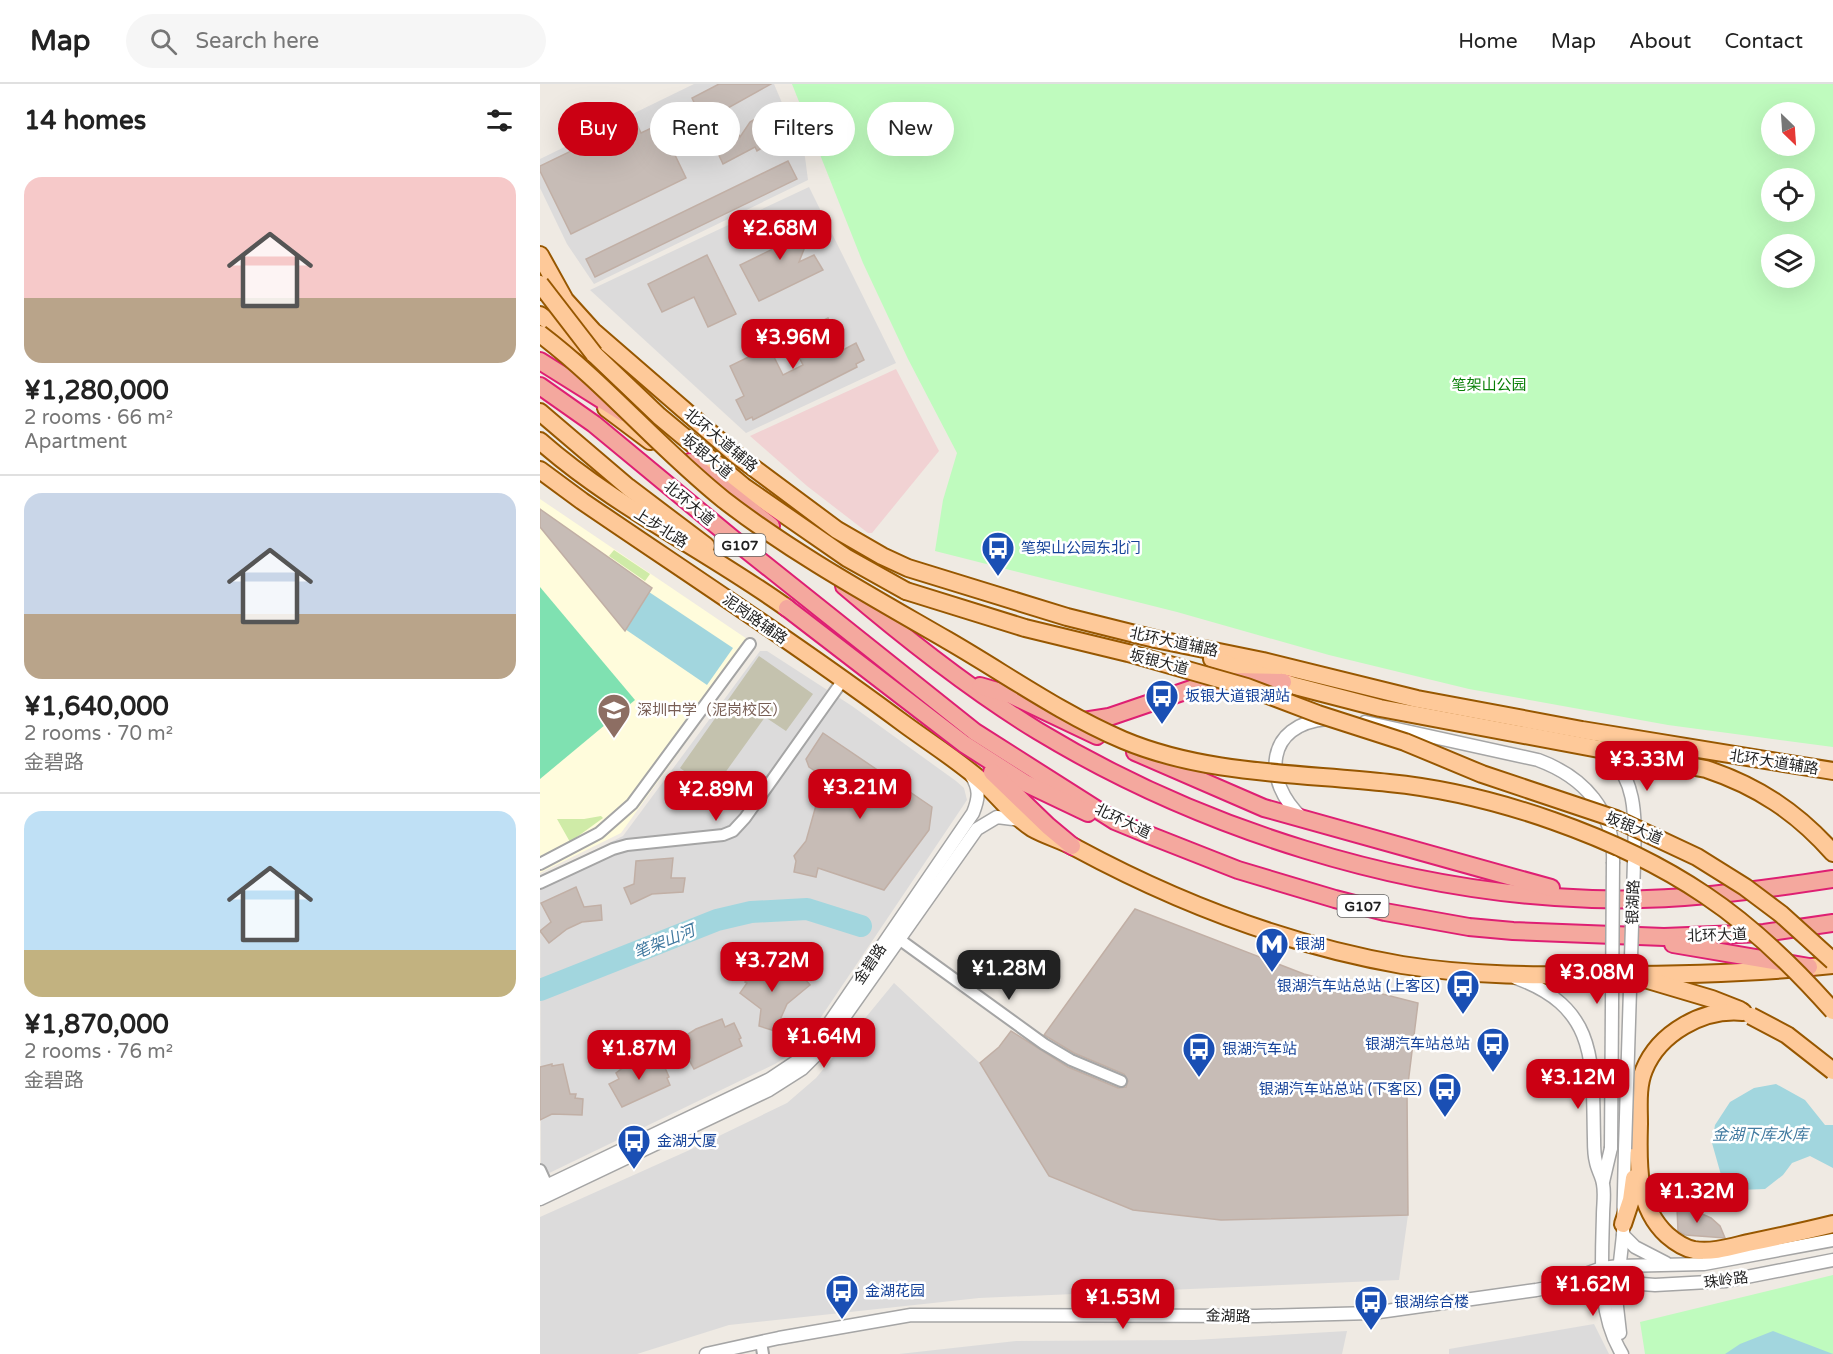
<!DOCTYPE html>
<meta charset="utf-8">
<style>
:root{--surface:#fff;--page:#f6f6f6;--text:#222;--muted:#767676;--line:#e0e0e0;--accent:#cb0013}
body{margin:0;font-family:"Varela Round","Noto Sans SC",sans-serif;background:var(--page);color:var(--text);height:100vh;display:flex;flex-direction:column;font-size:22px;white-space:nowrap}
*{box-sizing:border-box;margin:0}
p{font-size:20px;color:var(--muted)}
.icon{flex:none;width:33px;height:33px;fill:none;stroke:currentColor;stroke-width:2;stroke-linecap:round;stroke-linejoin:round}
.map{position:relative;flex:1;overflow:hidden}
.details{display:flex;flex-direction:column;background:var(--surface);width:540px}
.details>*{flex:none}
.banner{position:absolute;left:18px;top:18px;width:570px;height:54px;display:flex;gap:12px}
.needle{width:39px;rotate:155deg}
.fabs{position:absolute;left:1221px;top:18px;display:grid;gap:12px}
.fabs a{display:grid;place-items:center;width:54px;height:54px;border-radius:50%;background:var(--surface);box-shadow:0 6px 24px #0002;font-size:30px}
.price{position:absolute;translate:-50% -51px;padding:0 14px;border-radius:12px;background:var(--accent);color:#fff;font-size:20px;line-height:39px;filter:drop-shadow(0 2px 3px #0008)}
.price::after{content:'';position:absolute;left:50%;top:36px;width:18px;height:14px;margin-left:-9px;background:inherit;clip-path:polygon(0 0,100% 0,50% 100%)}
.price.active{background:#222;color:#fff}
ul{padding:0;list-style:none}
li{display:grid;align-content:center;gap:12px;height:318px;padding:0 24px}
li+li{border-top:2px solid var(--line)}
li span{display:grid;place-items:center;height:186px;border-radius:18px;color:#555}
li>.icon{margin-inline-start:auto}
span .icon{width:108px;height:108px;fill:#fffc;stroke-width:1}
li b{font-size:26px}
h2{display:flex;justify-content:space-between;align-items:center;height:72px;padding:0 24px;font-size:26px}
.chip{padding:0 21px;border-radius:27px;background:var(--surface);box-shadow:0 6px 24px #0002;font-size:21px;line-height:54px}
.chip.active{background:var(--accent);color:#fff}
header{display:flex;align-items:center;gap:36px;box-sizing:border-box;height:84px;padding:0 30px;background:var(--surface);border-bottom:2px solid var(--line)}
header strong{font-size:28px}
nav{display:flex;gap:33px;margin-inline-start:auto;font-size:21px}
.search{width:420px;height:54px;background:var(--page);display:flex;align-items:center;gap:15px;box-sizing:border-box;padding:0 21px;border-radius:33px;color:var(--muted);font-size:22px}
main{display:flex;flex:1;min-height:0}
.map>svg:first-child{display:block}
.residential{fill:#dcdbdb}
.commercial{fill:#f1d2d3}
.education{fill:#fffcdc}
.construction{fill:#c4c2ae}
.grass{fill:#cfeba7}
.park{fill:#bffbbe;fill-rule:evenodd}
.pitch{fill:#7fe1b1}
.water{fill:#a2d6de}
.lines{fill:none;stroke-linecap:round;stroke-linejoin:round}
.river{stroke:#a2d6de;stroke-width:22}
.building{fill:#c7bcb6;stroke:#c1afa5;stroke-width:1.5}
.minor-casing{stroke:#a5a5a5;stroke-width:14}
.tertiary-casing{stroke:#a5a5a5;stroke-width:15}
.primary-casing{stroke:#975700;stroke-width:20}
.trunk-casing{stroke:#de1f73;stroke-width:20}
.minor{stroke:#fff;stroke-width:10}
.tertiary{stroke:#fff;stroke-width:12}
.primary{stroke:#fec999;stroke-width:16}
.trunk{stroke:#f4a89e;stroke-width:16}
.tertiary-bridge-casing{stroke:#a5a5a5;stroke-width:15;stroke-linecap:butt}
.primary-bridge-casing{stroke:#975700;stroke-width:20;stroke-linecap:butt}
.tertiary-bridge{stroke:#fff;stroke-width:12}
.primary-bridge{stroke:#fec999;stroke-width:16}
.labels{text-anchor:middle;stroke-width:5;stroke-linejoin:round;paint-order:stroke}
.shield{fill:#fff;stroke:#626262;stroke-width:1.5}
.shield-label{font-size:14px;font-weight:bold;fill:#1e1e1e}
.park-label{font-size:15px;fill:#0a7f08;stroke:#fff}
.street-label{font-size:15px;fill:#1e1e1e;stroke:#fff}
.transit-label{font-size:15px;fill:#164399;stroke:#fff;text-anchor:start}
.education-label{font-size:15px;fill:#785e54;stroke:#fff;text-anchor:start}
.water-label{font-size:16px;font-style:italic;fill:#427aa0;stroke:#fff}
</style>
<header>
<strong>Map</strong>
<div class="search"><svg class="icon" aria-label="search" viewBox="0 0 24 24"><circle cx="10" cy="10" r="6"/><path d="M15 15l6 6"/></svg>Search here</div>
<nav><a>Home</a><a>Map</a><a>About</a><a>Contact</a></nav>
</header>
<main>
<section class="details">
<h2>14 homes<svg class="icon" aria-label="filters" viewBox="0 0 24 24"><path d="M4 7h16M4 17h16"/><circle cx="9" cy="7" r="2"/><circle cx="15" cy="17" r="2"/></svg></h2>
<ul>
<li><span style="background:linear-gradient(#f6c9c9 65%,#b9a48a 0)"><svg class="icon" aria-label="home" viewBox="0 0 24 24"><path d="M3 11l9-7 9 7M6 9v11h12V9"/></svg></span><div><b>¥1,280,000</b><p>2 rooms · 66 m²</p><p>Apartment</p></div></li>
<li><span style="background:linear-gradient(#c9d6e8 65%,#b9a48a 0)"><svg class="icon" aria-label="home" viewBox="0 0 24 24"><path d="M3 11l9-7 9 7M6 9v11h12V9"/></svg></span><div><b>¥1,640,000</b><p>2 rooms · 70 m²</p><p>金碧路</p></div></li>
<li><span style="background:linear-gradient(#bfe0f5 75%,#c2b280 0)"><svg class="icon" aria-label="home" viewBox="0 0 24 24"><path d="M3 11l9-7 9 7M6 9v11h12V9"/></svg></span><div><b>¥1,870,000</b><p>2 rooms · 76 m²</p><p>金碧路</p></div></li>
</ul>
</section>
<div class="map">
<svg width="1293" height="1270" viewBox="0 0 1293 1270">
<rect width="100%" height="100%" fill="#efeae3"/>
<g class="residential">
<path d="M154,0H234L265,73L268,96L54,200L27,160L0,104V75Z"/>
<path d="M269,103L356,279L206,349L50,206Z"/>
<path d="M220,567H227L312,622L416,697L424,704L427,716L273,945L255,967L235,980L1,1093L0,793L83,752Z"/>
<path d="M354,899L440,979L509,1092L593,1126L681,1136L868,1131L859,1196L439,1214L189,1241L97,1270H0V1133L154,1064L247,1019L276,994Z"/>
<path d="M1054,1240L1069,1270H909V1265Z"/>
<path d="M807,1247L802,1270H359L476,1257L654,1256Z"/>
</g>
<path class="commercial" d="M356,285L399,367L332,449H328L267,402L210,352Z"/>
<path class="education" d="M0,415L216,561L81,749L0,789Z"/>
<path class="construction" d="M219,572L273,610L246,647L225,633L172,707L140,684Z"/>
<g class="grass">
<path d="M74,466L110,490L105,497L69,472Z"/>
<path d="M61,732L63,734L30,758L17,735H44Z"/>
</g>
<g class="park">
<path d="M252,0H1293V663L1128,641L929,605L789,571L637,528L395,467L403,416L417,369L368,275L323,179ZM1232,28H1264V62H1232ZM1232,94H1264V128H1232ZM1232,160H1264V194H1232Z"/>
<path d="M1293,1191V1270H1105L1100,1238Z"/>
</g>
<path class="pitch" d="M0,503L95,616L0,695Z"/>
<g class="water">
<path d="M106,506L193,564L167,601L82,543Z"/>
<path d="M1236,1000L1265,1016L1285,1041H1293V1084L1270,1072L1252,1079L1243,1091L1225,1105L1199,1106L1181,1091L1172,1059L1175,1041L1190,1018L1214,1004Z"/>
<path d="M1233,1247L1293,1270H1185L1200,1260Z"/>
</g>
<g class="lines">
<path class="river" d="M0,906L177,836L211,828L267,825L321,842"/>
</g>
<g class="building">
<path d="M179,0H231L186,25L200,53L210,38L222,31L232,29L243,51L217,67L215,63L183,80L152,14Z"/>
<path d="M95,36L101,49L120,40L146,94L31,150L0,87V82Z"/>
<path d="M248,77L257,95L55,193L46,175Z"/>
<path d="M227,133L270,150L259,178L274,171L283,186L219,217L200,181L239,162L220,152Z"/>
<path d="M167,171L196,230L168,243L154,213L122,228L108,200Z"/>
<path d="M288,234L303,266L316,259L324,276L316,280L317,283L258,313L213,336L212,333L206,336L196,316L204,312L190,282L229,263L243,291L263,281L249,253Z"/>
<path d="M0,425L112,504L85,547L0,443Z"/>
<path d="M283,649L392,723L389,746L344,806L278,784L276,793L254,788L256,777L254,772L266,757L284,693L269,683L266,675Z"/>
<path d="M133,774L131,794H145L143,808L112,810L91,820L84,804L94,800L96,777Z"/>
<path d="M36,803L44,823L61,821L62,836L42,838L27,845L9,859L0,847L11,838L1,819Z"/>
<path d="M595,825L764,890L878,919L867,1008L868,1131L681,1136L593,1126L509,1092L440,979L459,963L471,947L528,983L578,1004L586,1003L588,997L584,990L534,969L504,951Z"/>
<path d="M223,876L247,894L259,888L270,901L247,920L235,947L219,942L221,925L200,909L207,899L205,898Z"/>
<path d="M182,935L185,943L194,939L201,954L199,955L202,962L154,985L141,961L151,956L148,950L156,945Z"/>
<path d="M110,974L114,981L122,977L129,993L127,994L130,1001L82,1023L69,1000L79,995L76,989L84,983Z"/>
<path d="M12,980V982L23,980L30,1010H36L35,1014L43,1015L42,1031L12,1030L0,1036V983Z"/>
<path d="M1137,1124L1151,1125L1171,1134L1180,1142L1185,1154L1145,1151L1138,1147Z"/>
</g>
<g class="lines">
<defs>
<g id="minor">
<path d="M0,780L59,749L92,720L210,560"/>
<path d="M0,799L73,765L87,761L183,751L193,747L205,734L303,596"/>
<path d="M352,850L504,960L531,976L581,997"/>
<path d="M0,1086L10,1108"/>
<path d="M221,1258L223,1270"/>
</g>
<g id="tertiary">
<path d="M825,638L998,676C1044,693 1075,727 1073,778"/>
<path d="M1063,667C1099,693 1095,738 1094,777"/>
<path d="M762,734C722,697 725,640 787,635"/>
<path d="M976,894C1060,924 1052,982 1054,1055C1054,1063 1054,1071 1056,1078C1057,1085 1062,1092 1063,1100C1065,1110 1063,1121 1063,1131C1062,1177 1057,1229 1082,1270"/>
<path d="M1063,1098L1071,1064"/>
<path d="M0,1105L230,995L260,975L281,951L433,729C439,714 440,705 431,691"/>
<path d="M0,1115L229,1006L262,985L281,966L437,745L457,733L480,736"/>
<path d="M1083,1151L1095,1163L1126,1179"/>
<path d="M1037,1193L1062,1184L1079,1182L1164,1180L1293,1156"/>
<path d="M1080,1249L1076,1214L1083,1151L1085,1065"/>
<path d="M166,1270L239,1254L371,1231L716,1232L832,1229L996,1206L1049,1196L1115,1201L1186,1197L1293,1176"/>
</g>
<g id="primary">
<path d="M0,171L25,216L53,247L195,370L297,446L342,472L368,484L527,533L615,555L723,577L877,615L1042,646L1293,687"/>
<path d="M0,231L54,270L119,332L203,402L307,474L366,507"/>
<path d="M66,324L110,357"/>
<path d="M0,328L88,403L166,462"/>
<path d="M0,357C75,423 166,466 247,524"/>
<path d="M0,386L42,417C149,490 258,561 363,639C390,659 421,678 446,701C462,716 473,732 492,744C506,752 522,756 536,764C638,819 748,861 862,881C931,892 1001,892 1071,891C1145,891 1219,889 1293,881"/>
<path d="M672,575L755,602L840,624L1166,685C1217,702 1257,728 1293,769"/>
<path d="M1108,896L1172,915L1200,926"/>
<path d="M1203,928C1163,924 1119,949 1104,986C1097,1003 1099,1022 1099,1040C1098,1080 1096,1122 1127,1151C1135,1158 1144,1164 1154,1166C1172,1169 1191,1163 1208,1159C1237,1153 1265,1147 1293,1140"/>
<path d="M1083,1140L1091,1116L1094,1094"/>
</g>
<g id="trunk">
<path d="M0,277L83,329"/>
<path d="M0,302L54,340L204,464L435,648L575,737L609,751L698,786L795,815L845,828L929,843L973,847L1124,853L1224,849L1293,839"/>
<path d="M150,378L231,442"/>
<path d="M304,502C365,554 429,605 498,647C660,745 862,809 1052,815C1133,818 1214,807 1293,795"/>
<path d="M247,524L424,660L485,699L548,729"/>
<path d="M440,602L471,611L557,652"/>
<path d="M537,638L569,633L660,602L691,597L743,598"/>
<path d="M595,668L724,724L1011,804"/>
<path d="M452,688L508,742L532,762"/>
<path d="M1133,860L1269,883"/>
</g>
</defs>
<use href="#minor" class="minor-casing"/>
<use href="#tertiary" class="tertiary-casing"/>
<use href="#primary" class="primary-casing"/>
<use href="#trunk" class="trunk-casing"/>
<use href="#minor" class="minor"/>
<use href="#tertiary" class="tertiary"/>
<use href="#primary" class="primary"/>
<use href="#trunk" class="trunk"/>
<defs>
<g id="tertiary-bridge">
<path d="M1071,1064L1073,778"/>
<path d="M1085,1065L1094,778"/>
</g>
<g id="primary-bridge">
<path d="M0,200L54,270"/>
<path d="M0,250C66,300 119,364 184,416C254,470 331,512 407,556C466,590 520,629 583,656C666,691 761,689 849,699C952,709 1079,753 1165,811C1213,843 1255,884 1293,927"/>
<path d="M366,507L485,544L588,569L707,603L778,630L865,658L942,690L1076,735L1157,773L1205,803L1241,830L1293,877"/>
<path d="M1211,932L1247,951L1293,987"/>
</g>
</defs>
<use href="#tertiary-bridge" class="tertiary-bridge-casing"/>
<use href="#primary-bridge" class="primary-bridge-casing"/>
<use href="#tertiary-bridge" class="tertiary-bridge"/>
<use href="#primary-bridge" class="primary-bridge"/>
</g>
<defs>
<symbol id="bus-pin" viewBox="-11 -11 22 30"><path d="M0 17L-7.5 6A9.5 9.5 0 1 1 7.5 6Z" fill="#1a4fb4" stroke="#fff"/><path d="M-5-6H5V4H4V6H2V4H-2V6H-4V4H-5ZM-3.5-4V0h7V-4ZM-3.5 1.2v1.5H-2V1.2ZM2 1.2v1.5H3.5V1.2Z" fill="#fff"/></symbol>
<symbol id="school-pin" viewBox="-11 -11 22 30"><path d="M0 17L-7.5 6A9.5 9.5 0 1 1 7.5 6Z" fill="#8d6e63" stroke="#fff"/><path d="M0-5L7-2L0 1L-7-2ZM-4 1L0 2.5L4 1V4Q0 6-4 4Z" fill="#fff"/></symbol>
<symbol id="metro-pin" viewBox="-11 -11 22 30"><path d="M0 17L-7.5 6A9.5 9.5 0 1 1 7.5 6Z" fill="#1a4fb4" stroke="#fff"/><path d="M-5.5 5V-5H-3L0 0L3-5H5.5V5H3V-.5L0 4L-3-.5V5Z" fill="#fff"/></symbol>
</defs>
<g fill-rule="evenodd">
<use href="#bus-pin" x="439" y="445" width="38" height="52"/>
<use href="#bus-pin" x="603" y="593" width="38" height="52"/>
<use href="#school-pin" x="55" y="607" width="38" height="52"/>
<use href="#metro-pin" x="713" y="841" width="38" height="52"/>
<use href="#bus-pin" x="904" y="883" width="38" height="52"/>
<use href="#bus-pin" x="934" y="941" width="38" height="52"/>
<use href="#bus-pin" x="640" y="946" width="38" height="52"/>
<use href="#bus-pin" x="886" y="986" width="38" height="52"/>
<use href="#bus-pin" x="75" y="1038" width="38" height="52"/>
<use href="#bus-pin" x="283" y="1188" width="38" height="52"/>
<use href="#bus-pin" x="812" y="1199" width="38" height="52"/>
</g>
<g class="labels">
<g class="shield">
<rect x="174.5" y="450" width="51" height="22" rx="4.5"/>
<rect x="797.5" y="811" width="51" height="22" rx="4.5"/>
</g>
<g class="shield-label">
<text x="200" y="466">G107</text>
<text x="823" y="827">G107</text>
</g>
<g class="park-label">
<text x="949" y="306">笔架山公园</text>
</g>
<g class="street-label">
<text transform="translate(181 356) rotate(40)" y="5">北环大道辅路</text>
<text transform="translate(167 372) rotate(40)" y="5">坂银大道</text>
<text transform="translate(149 419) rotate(40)" y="5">北环大道</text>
<text transform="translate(121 444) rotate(32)" y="5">上步北路</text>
<text transform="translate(215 535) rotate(35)" y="5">泥岗路辅路</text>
<text transform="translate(634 558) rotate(12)" y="5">北环大道辅路</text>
<text transform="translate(619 578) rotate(15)" y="5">坂银大道</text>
<text transform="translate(1234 678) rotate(9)" y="5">北环大道辅路</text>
<text transform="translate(583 737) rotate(26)" y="5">北环大道</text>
<text transform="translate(1094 744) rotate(23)" y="5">坂银大道</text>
<text transform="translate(1093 818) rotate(-88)" y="5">银湖路</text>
<text transform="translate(1177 851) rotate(-2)" y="5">北环大道</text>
<text transform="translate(330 880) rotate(-56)" y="5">金碧路</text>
<text transform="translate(1186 1196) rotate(-8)" y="5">珠岭路</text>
<text transform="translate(688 1232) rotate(1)" y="5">金湖路</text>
</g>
<g class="transit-label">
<text x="481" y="469">笔架山公园东北门</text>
<text x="645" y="617">坂银大道银湖站</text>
<text x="755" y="865">银湖</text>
<text x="900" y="907" text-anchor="end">银湖汽车站总站 (上客区)</text>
<text x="930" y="965" text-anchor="end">银湖汽车站总站</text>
<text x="682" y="970">银湖汽车站</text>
<text x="882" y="1010" text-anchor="end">银湖汽车站总站 (下客区)</text>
<text x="117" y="1062">金湖大厦</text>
<text x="325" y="1212">金湖花园</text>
<text x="854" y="1223">银湖综合楼</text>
</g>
<g class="education-label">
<text x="97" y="631">深圳中学（泥岗校区）</text>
</g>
<g class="water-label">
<text transform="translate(124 857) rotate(-22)" y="6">笔架山河</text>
<text x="1220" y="1056">金湖下库水库</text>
</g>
</g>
</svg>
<div class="fabs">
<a><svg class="needle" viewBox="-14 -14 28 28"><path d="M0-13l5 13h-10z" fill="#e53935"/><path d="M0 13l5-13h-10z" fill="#767676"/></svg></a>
<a><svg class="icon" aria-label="locate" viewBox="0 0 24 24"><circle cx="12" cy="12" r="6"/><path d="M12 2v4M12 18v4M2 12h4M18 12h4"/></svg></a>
<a><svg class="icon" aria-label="layers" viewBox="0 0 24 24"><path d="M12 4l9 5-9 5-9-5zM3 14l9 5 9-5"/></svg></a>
</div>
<b class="price" style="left:240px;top:177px">¥2.68M</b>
<b class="price" style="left:253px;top:286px">¥3.96M</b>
<b class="price" style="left:1107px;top:708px">¥3.33M</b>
<b class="price" style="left:320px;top:736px">¥3.21M</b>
<b class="price" style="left:176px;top:738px">¥2.89M</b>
<b class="price" style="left:232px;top:909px">¥3.72M</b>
<b class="price active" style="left:469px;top:917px">¥1.28M</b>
<b class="price" style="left:1057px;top:921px">¥3.08M</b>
<b class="price" style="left:284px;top:985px">¥1.64M</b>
<b class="price" style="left:99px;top:997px">¥1.87M</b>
<b class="price" style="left:1038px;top:1026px">¥3.12M</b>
<b class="price" style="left:1157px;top:1140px">¥1.32M</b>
<b class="price" style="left:1053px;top:1233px">¥1.62M</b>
<b class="price" style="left:583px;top:1246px">¥1.53M</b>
<div class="banner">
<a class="chip active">Buy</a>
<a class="chip">Rent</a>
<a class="chip">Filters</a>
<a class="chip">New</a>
</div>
</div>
</main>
